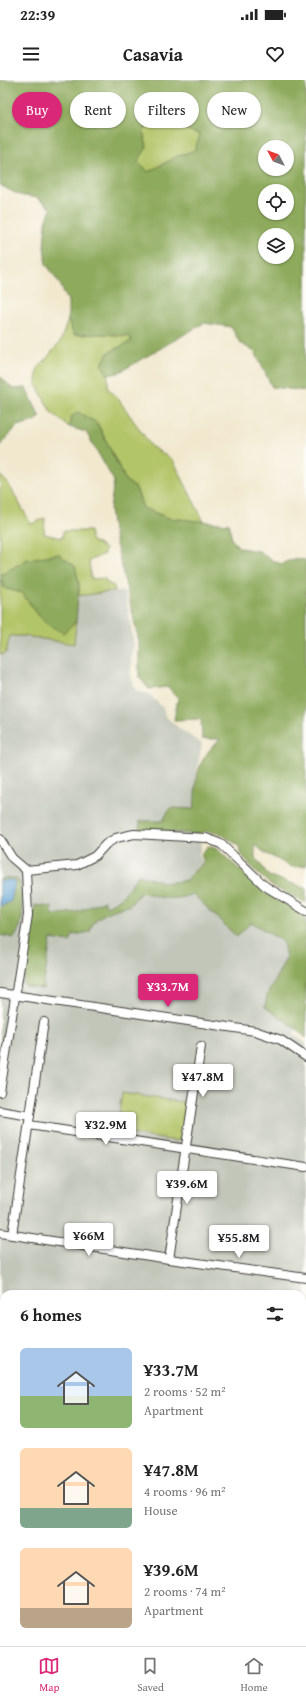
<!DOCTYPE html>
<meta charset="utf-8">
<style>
:root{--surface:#fff;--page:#f2f2f2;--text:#222;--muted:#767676;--line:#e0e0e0;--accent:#db2777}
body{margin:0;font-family:"Gentium Book Plus",serif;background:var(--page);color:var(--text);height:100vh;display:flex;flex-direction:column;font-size:15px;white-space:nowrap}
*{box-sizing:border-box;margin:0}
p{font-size:13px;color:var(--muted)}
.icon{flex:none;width:22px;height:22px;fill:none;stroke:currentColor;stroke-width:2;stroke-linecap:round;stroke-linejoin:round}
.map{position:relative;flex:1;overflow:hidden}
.sheet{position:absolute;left:0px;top:1210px;width:306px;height:356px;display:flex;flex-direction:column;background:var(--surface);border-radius:12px 12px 0 0;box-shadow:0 1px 3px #0004}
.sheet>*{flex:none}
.banner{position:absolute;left:12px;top:12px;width:282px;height:36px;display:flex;gap:8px}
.needle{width:26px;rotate:311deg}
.controls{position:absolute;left:258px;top:60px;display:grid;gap:8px}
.controls a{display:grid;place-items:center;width:36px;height:36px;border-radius:50%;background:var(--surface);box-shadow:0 1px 3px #0004;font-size:20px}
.price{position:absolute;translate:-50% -34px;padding:0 9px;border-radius:4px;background:#fff;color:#222;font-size:13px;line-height:26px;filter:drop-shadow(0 1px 2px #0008)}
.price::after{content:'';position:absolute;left:50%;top:24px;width:12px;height:9px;margin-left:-6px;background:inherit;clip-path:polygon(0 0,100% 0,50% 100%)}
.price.active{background:var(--accent);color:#fff}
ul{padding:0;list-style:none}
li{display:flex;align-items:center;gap:12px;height:100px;padding:0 20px}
li span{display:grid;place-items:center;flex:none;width:112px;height:80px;border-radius:6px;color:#555}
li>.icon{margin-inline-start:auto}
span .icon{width:48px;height:48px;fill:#fffc;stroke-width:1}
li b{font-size:17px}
h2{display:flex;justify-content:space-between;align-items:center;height:48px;padding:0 20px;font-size:17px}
.tag{padding:0 14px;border-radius:18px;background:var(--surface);box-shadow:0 1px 3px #0004;font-size:14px;line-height:36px}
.tag.active{background:var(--accent);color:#fff}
.status{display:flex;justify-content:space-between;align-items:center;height:28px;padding:0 20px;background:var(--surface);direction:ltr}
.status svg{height:11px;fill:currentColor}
header{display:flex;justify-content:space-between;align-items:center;height:52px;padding:0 20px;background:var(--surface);font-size:18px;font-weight:800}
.tabs{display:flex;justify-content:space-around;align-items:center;height:56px;border-top:1px solid var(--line);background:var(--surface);font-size:11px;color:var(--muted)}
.tabs a{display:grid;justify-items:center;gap:2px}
.tabs .active{color:var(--accent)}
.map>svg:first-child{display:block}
.industrial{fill:#c2c6b9}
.green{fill:#b3c569;stroke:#687042}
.forest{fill:#8eaa5d;stroke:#55633c;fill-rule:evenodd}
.water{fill:#5fa0d2;stroke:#3e5e77}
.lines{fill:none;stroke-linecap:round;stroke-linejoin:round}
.river{stroke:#5fa0d2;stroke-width:12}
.tertiary-casing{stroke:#3c3b37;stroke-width:10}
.tertiary{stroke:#fff;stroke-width:8}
</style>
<div class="status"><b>22:39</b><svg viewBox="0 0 49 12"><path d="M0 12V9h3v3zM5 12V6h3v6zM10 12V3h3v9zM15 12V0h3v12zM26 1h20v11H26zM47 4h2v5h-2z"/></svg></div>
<header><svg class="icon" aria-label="menu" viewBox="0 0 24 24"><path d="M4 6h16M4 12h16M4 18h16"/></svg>Casavia<svg class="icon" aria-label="heart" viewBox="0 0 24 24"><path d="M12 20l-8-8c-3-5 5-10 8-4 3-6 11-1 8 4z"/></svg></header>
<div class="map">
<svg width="306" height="1566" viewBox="0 0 306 1566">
<rect width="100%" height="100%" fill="#fdfcf7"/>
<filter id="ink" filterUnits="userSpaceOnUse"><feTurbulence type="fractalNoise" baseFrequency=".025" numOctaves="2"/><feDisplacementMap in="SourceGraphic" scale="8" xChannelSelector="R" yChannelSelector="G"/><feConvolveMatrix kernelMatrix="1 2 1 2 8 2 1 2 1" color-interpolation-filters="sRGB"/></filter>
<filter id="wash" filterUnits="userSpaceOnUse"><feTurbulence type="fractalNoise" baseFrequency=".012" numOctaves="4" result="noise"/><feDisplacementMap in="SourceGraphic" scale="16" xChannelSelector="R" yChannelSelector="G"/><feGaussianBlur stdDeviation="0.9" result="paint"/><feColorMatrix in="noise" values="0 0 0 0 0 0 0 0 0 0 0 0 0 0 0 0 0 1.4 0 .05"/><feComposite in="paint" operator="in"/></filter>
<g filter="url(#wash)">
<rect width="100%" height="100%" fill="#f1e8ce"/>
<path class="industrial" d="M115,511L125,512L134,566L131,575V597L136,611L149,614L163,628L165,636L181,650L202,664L197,690L194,730L170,728L163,741H140L199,754L201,765L199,775L203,782L188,797L237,857L251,842L283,862L286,878L267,915L265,927L297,949L293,953L306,964V1361L302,1360V1214H4V1255H0V575L6,573L9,556H24L73,564L79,516Z"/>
<g class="green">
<path d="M156,37L200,55L195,70L178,76L148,92L138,81L147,67L143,52Z"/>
<path d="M68,240L74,255L104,254L129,256L132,261L108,273L102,285L108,295V308L119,320L152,367L173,380L204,442L168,438L143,428L136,408L126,401L97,343L71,337L69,347L51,332L36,304L37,290L60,262Z"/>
<path d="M0,395L8,403L31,444L45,438L44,454L62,458L63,451H90L91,460L105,469L104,474L89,481L91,499L104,498L107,503L114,506L115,511L79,516V503L0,495Z"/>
<path d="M0,499L4,508L22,513L40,537L63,552L76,542L74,564L24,556H10L6,573L0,575Z"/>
<path d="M122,1013L188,1023L183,1057L176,1061L116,1052Z"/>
</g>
<g class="forest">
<path d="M0,0H306V311L272,307L255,272L240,263L231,247L204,243L118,293L108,295L102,285L108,273L132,261L129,256L104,254L74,255L68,240V221L59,202L46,184L44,166L46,142L51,129L37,118L19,115L0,105ZM156,37L200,55L195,70L178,76L148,92L138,81L147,67L143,52ZM265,67H287V89H265ZM265,111H287V133H265ZM265,155H287V177H265Z"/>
<path d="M0,296L13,309L26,308L40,337L35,341L17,346L0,366Z"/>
<path d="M78,332L97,343L126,401L136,408L143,428L168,438L229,444L232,460L240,468L259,471L269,479L281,484L293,479L306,480V786L292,787L265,773L255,765V777L269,796L306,808V823L272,806L255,791L242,775L238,765L221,754L207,751L199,754L139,750L140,741H163L170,728L194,729C197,695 194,684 220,659H202L201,639L174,640L178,618L168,607L149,609L139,597V561L113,451L110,430L114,401L86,352L69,347L71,337Z"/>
<path d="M58,474L75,486L79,503L76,542L63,553L51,546L40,537L22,513L4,508L0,495L28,479Z"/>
<path d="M208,766L217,769L265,813L298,830L306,840V958L297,949L265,927L267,915L286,878L283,862L251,842L237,857L193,814C172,822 162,818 141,812L129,826H125C110,832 93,835 90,852L73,855L70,862L51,859L43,909L28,907L23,904L35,825L52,827V835L77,832L104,821L107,826L121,818L138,795L167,803L189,800L188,797L204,782L201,774Z"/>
<path d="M8,797L17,799L20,803C22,822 26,842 14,858L0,855V799Z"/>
<path d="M0,1255H4V1350L0,1353Z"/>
<path d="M302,1360L306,1361V1379L302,1376Z"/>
<path d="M4,1392V1560H0V1394Z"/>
<path d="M19,1562H177L171,1566H26V1563Z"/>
</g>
<path class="water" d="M12,800L15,802L11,821L0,827V801Z"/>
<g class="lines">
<path class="river" d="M0,1389L4,1388"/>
</g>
</g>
<g filter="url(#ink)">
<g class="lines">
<defs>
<g id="tertiary">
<path d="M0,759L12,778L26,790L28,835L0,1012"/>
<path d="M26,790L77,785L95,776L106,764L116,758L134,754L206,758L221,764L265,806L306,831"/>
<path d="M0,913L255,951L281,960L306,977"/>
<path d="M0,1031L30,1036"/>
<path d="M29,1045L306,1087"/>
<path d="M0,1153L169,1179L306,1198"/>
<path d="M12,1155L44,942"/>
<path d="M169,1179L201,966"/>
</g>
</defs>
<use href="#tertiary" class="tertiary-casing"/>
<use href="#tertiary" class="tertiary"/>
</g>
</g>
</svg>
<div class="controls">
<a><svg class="needle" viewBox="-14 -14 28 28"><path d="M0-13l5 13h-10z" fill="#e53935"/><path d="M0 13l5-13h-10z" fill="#767676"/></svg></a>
<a><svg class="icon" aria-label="locate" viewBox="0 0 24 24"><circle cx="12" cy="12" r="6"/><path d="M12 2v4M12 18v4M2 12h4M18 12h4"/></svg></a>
<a><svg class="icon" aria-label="layers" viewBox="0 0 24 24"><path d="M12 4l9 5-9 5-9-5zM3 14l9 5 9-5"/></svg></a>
</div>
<b class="price active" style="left:168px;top:928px">¥33.7M</b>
<b class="price" style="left:203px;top:1018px">¥47.8M</b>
<b class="price" style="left:106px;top:1066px">¥32.9M</b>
<b class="price" style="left:187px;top:1125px">¥39.6M</b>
<b class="price" style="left:89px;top:1177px">¥66M</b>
<b class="price" style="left:239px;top:1179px">¥55.8M</b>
<div class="banner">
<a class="tag active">Buy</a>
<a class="tag">Rent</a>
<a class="tag">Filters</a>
<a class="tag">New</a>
</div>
<section class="sheet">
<h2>6 homes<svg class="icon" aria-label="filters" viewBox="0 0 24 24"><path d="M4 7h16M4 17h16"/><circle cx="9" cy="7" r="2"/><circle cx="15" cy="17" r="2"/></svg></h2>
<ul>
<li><span style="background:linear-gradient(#a9c7e8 60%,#8fb573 0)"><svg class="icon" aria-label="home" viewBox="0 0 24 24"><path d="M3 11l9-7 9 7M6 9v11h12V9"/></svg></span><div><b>¥33.7M</b><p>2 rooms · 52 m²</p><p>Apartment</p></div></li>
<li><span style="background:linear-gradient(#ffd9b3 75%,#7fa58c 0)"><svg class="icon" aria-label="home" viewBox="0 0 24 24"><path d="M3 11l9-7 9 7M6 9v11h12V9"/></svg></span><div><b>¥47.8M</b><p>4 rooms · 96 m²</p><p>House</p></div></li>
<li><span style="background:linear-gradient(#ffd9b3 75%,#b9a48a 0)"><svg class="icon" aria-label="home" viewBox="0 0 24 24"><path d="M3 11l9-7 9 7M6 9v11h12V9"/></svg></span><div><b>¥39.6M</b><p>2 rooms · 74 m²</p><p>Apartment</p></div></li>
</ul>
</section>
</div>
<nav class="tabs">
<a class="active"><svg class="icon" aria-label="map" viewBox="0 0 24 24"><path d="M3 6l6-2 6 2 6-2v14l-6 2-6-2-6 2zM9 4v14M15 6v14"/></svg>Map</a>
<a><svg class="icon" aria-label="saved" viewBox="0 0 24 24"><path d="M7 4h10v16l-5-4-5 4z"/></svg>Saved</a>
<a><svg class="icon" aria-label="home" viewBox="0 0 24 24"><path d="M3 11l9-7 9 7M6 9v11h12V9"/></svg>Home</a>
</nav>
